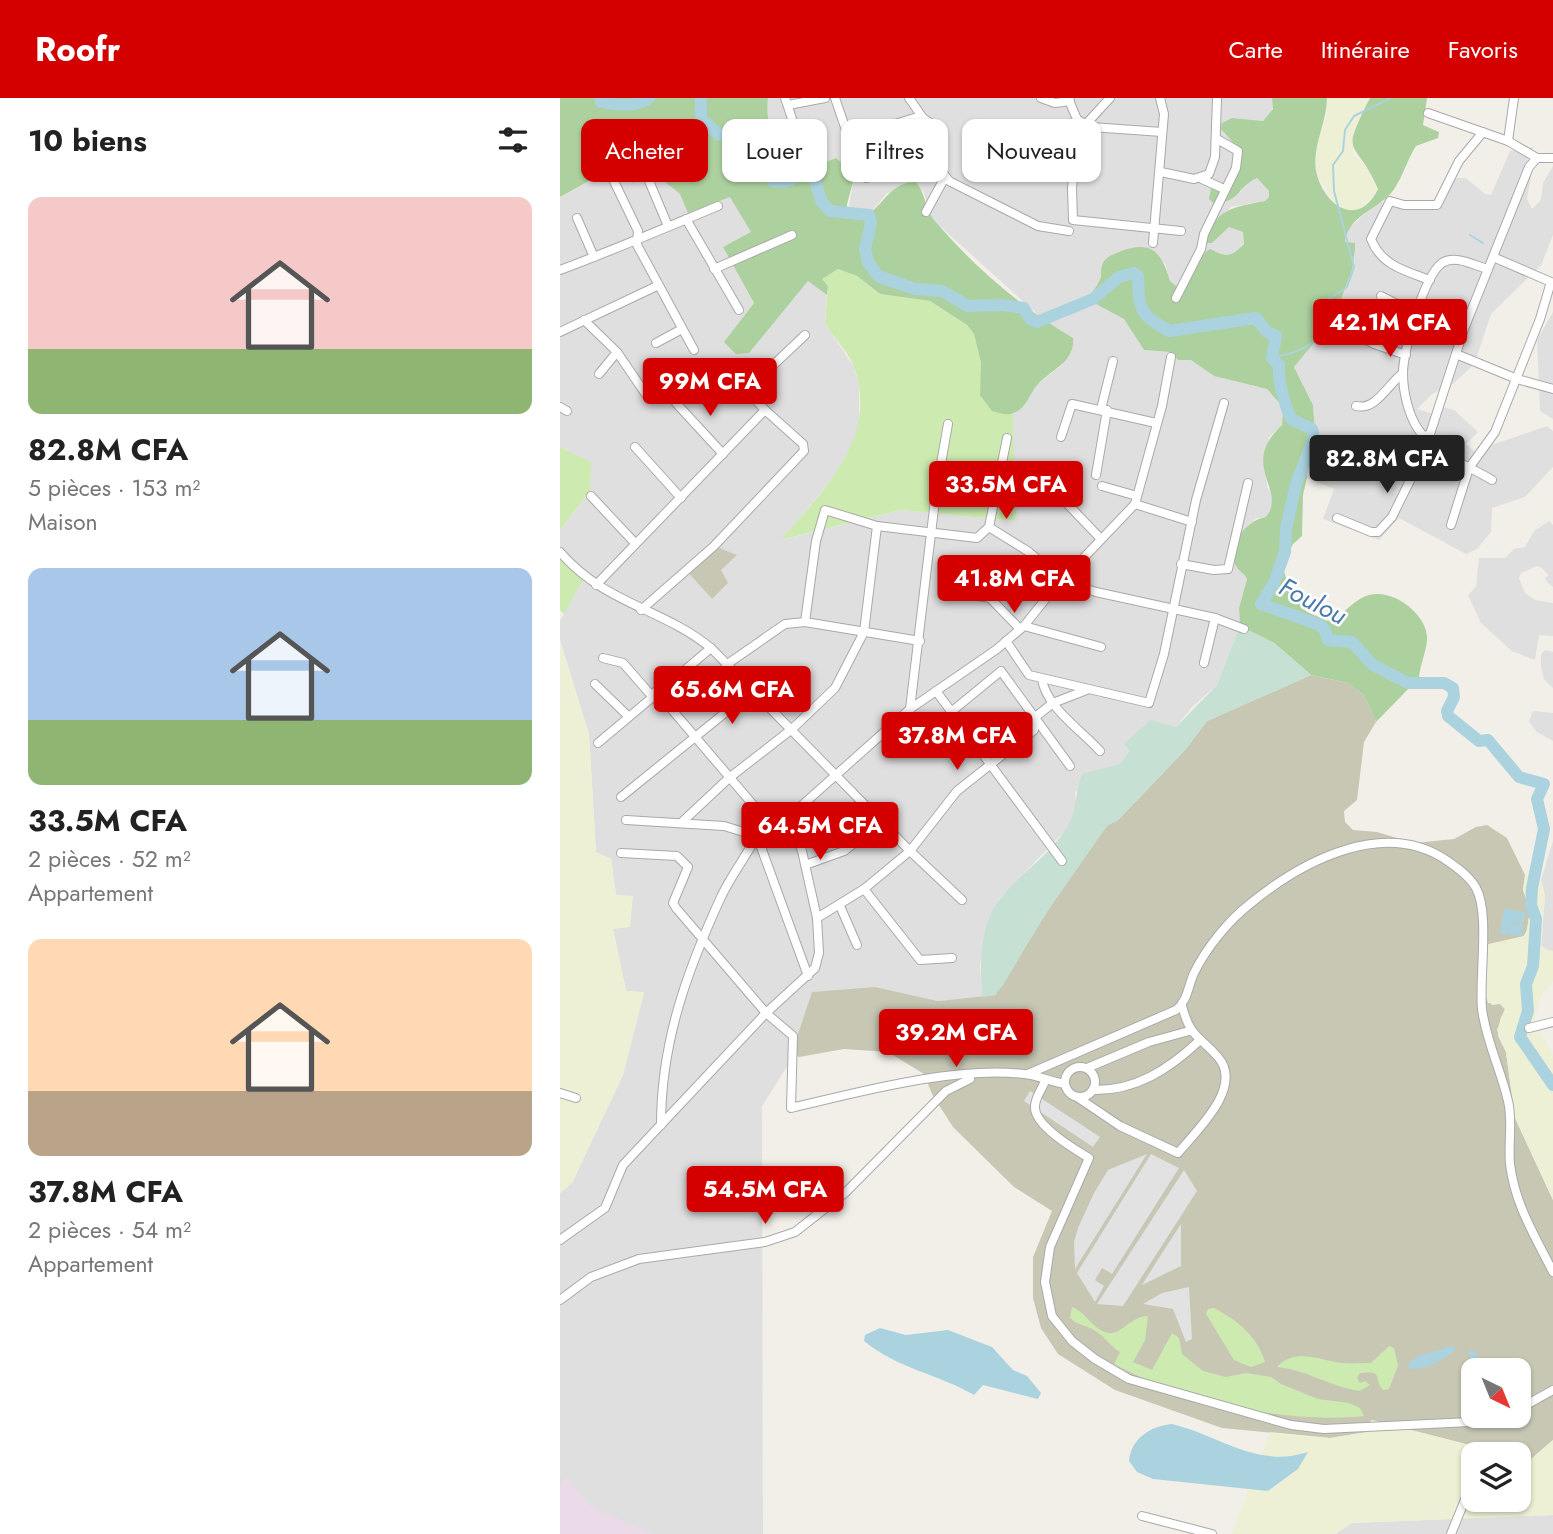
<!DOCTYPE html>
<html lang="fr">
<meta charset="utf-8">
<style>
:root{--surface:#fff;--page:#f2f2f2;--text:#222;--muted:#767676;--accent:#d40000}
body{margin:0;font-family:Jost,sans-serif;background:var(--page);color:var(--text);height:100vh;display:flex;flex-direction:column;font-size:26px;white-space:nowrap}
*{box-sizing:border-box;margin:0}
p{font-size:23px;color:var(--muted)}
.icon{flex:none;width:38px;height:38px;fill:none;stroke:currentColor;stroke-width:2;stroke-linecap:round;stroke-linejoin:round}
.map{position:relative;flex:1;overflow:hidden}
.panel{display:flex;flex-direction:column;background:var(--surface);width:560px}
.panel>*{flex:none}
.guide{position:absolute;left:21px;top:21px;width:665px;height:63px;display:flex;gap:14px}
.needle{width:46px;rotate:137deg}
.buttons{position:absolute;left:901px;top:1260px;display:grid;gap:14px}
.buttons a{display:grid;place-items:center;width:70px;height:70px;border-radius:14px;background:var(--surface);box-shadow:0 2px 5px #0004;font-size:35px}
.price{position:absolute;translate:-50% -60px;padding:0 16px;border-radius:7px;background:var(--accent);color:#fff;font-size:23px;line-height:46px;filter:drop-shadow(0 2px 4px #0008)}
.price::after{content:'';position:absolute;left:50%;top:42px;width:21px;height:16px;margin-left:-10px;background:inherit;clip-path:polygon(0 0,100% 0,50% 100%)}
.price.active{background:#222;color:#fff}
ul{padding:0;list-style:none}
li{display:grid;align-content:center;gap:14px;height:371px;padding:0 28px}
li span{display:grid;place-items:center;height:217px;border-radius:14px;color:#555}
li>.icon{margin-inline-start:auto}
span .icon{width:126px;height:126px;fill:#fffc;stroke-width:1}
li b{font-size:30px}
h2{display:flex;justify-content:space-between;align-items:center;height:84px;padding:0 28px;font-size:30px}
.pill{padding:0 24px;border-radius:14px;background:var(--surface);box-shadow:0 2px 5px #0004;font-size:24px;line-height:63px}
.pill.active{background:var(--accent);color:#fff}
header{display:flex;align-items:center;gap:42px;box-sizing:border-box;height:98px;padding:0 35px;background:var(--accent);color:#fff}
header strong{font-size:33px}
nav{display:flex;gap:38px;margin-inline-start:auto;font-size:24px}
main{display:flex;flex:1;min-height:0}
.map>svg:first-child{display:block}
.residential{fill:#e0dfdf;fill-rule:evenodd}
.industrial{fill:#ebdbe8}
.construction{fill:#c7c7b4;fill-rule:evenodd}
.farmland{fill:#eef0d5}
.grass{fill:#cdebb0}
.forest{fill:#add19e}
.wetland{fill:#c6e0d4}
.parking{fill:#e2e2e2}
.water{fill:#aad3df}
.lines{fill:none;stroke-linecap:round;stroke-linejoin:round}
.stream{stroke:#aad3df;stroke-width:2}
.river{stroke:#aad3df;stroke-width:12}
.minor-casing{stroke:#a9a9a9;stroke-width:10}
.minor{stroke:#fff;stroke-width:8}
.labels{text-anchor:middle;stroke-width:5;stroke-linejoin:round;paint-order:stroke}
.water-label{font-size:26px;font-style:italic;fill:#4a7aab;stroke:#fff}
</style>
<header>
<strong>Roofr</strong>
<nav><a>Carte</a><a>Itinéraire</a><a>Favoris</a></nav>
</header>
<main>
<section class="panel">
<h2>10 biens<svg class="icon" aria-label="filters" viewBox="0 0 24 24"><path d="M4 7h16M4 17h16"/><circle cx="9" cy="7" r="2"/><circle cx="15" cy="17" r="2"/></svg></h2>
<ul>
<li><span style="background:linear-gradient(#f6c9c9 70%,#8fb573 0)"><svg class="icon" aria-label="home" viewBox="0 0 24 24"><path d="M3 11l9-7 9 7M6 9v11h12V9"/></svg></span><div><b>82.8M CFA</b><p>5 pièces · 153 m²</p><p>Maison</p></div></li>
<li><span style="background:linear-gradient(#a9c7e8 70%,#8fb573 0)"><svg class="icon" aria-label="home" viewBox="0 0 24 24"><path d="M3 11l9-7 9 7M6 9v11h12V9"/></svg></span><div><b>33.5M CFA</b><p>2 pièces · 52 m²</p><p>Appartement</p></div></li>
<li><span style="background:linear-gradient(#ffd9b3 70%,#b9a48a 0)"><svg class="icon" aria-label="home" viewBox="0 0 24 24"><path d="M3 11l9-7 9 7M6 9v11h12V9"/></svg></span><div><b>37.8M CFA</b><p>2 pièces · 54 m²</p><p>Appartement</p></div></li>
</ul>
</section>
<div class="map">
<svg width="993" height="1436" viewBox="0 0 993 1436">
<rect width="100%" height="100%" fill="#f2efe9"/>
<g class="residential">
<path d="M208,0H712L715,5L707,21L702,23L672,20L662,31L677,49L680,60V71L673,80L680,95L686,84L697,80L709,93V99L705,103L670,109L652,145L669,128L683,134L684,145L672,158L666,159L650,152L637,163L633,179L619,190L610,183L605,165L541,167V181L531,197L564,221L584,252L610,254L618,262H631L654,278L707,291L723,309L722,327L709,339L707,389L714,398L713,410L706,419L694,421L685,476L687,481L679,510L680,528L657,587L632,609L616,629L564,646L569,653L560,666L515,694L517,712L506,732L439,801L427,827L420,867L422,899L378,903L315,889L244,922L234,948L235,956L202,1008L203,1436H0V1095L12,1085L63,977L84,895L66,893L53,830L56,797L51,761L36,754L29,636L0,542V523L23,480L0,449V432L30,393L8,352L0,349V99L59,67L94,75L120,96L170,99L192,134L163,149L194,205L165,244L189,255L248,183L267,197L265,226L294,269L299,288V333L280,371L222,442L341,412L455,423L453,316L461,311L478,286L503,266L513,240L486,224L372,121L363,92L327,95L307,119L297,122L288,116L293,84L276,60L247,71L237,68L219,48L205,21ZM125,471L160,472L167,485L152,501Z"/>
<path d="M974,49L967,61L972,72L967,101L972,111L981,102L983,85L993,68V137L981,167L931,216L916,261L910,270L893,286L872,296L857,311L873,316L883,309L894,312L918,334L906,346L914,353L987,328L993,333V369L965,399L932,410L931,434L917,451L906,456L839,420L819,442L763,421L774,391L747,380L746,352L753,343L755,334L753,307L734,269L773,222L783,195L795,151V145H785L786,133L817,104L873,107L880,91L894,80H906L925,96L931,97L950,53Z"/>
<path d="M993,214V321L980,313L977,242Z"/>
<path d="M989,423L993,427V489L987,484L985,479L989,478L982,470L977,468L961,475L959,480L965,495L975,502L993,505V538L979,537L975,562L952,553L921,525L908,497L916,489L919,460H945L954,451L965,449L974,433Z"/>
<path d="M985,552L993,554V590L984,581L981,569V556Z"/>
<path d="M973,613L993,615V643L977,634L969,624Z"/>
<path d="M993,743V853L989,854L981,847L985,798L981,782Z"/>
<path d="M993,1417V1436H775L792,1425Z"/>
</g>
<path class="industrial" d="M6,1379L32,1409L92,1436H0V1387Z"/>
<g class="construction">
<path d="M154,448L177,457L161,472L168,485L152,501L125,471Z"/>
<path d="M751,577L788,585L804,597L816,624L804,644L797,702L784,713L785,724L793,732L817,734L840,741L845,746L894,741L916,729L927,727L947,740L965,777L963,792L970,812L967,832L964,838L935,846L927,869L925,896L932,907L940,906L945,911L940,922L938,938L946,954L955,1020L993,1102V1342L970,1362L959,1360V1356H945L812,1322L808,1334L770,1340L662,1330L555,1292L498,1256L481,1230L473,1200V1159L492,1113L454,1089L393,1029L372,996L364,976L328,954L284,951L239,959L235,956L234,948L252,894L315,889L378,903L435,897L488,812L547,727L557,723L625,652L647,623ZM914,1272H959V1318H914Z"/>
</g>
<g class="farmland">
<path d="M767,0H810L794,31L793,55L810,73L818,91L803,109L793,115L774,104L757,77L756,52L767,16Z"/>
<path d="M0,545L29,636L36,754L51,761L56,797L73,798L70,829L53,831L66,893L84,894L63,977L12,1085L0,1095Z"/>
<path d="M965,777L981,782L985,798L981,847L982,851L993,853V884L981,898L974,922L993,957V1102L955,1020L946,954L937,932L945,911L940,906L928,905L925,896L928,876L924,847L964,838L967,832L970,813L963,792Z"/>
<path d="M811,1322L945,1356H914V1402H959V1360L970,1362L993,1342V1417L792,1425L775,1436H672L710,1334L770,1340L807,1334Z"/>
</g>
<g class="grass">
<path d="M278,171L297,178L320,196L370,203L407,227L414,236L421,265V297L442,316H453L456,423L341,412L221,442C262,393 318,342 295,272C290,256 274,240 265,226L268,188L261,181Z"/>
<path d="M0,349L31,364L30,393L0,432Z"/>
<path d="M0,449L24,480L4,516L0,512Z"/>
<path d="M512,1209C526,1214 532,1231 548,1235C560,1238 571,1218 588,1218L585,1242L573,1264L592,1272L612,1235L619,1240L622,1256L643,1273L666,1279L686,1275L711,1279L721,1286L758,1301L789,1305L800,1310L804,1318C724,1326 625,1304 554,1266L560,1254C550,1248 546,1240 537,1234C528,1227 518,1228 510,1220Z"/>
<path d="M654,1210C677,1222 697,1238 705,1264L691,1269L674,1262L646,1216L648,1211Z"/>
<path d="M829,1248L834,1250L838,1268L829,1291L823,1292C813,1281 825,1272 800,1275L797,1280L800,1285L805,1283L810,1287L800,1293C771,1289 747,1272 717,1269C736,1249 760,1263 782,1265C792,1266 802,1265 811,1265Z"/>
</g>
<g class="forest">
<path d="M0,0H208C204,28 218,60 247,71L276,60L284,67L293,84L287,106L288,116L297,122C322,115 326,84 356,84C366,96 365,112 375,123C412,167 463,211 513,240C515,264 492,271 478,286C470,295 466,311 454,315C447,318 439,315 432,313L420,297L421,265L414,236L407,227L370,203L320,196L297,178L278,171L262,181L268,188L267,197L248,183L189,255L176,256L164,244L194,205L163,149L191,134L170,99L128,115L120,96L94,75L73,85L58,67L0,99Z"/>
<path d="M712,0H767C767,26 750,51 757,77C766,109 799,130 818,91C796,38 778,63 810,0H867L863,27L879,34L878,40L856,48C846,63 840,90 825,101C809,114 788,121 785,144L795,145V151L792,172L773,222L734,269L753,307L755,334L753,343L746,352L747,380L743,397L742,438L733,446L722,466L730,495L747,514L768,523C784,518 792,502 809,497C833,490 869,517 867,542C866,555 860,567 859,580L816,624L804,597L788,585L751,577L714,545L680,528L679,510L687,481C684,474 679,474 676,468C665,447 687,422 706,419C728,391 678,368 722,327L723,309L707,291L654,278L631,262H618L610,254L584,252L564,221L525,200L531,197C534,191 540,184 541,178C541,175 541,169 542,167C545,159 552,157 559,154C590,142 601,152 610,183L619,190C638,183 633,161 650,151C667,160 671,159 684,146L683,134L669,129L652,145H646C653,111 674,109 705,103L709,99V93L697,80C676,89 681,105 653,105L649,101L651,90L673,80L680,71L677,49L661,31L662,25L672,20L703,23L713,11Z"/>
</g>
<path class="wetland" d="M680,528L714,545L751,577L647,623L625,652L557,723L547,728L488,812L443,887L435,897L422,899C420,868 419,827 440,801C459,776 489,758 506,731C518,713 514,696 522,676L560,666L569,653L564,646L590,622L616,629L657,587Z"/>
<g class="parking">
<path d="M470,993L540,1039L533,1049L464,1003Z"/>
<path d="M587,1056L515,1171L514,1144L518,1130L534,1095L548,1072Z"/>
<path d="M591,1056L619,1070L552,1176L542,1170L535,1182L544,1188L535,1204L517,1175Z"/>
<path d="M624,1072L637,1093L563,1208L537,1206Z"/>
<path d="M621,1126V1168L582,1187L604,1152Z"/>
<path d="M629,1189L632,1241L626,1244L613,1211L583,1206L602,1195Z"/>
</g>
<g class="water">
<path d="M944,811L965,814L964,824H949L963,826L962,838L948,836L949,826L947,837L940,836Z"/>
<path d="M320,1230L346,1237L388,1232L432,1249L453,1272L467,1278L481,1295L478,1301L423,1287L414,1297C378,1276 338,1271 304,1243L305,1237Z"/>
<path d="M893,1248L896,1250C888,1260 861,1275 849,1270V1265L858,1258Z"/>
<path d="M908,1252L915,1254L925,1272L913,1274Z"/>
<path d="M612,1326C658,1337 698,1371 748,1354L738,1371L708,1393L593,1381L577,1374L569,1363C571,1340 591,1328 612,1326Z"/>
</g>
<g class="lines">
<g class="stream">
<path d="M910,137L923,145"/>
<path d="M715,263L719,258C739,255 766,241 775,220L769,201L787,189L794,169L774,93L773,67L783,53L785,32L794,18L831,0"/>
</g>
<g class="river">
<path d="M40,0L41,4C55,7 77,10 89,0"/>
<path d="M141,0V21L159,37L205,38L217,44L209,72L213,83C228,86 234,81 244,70L253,75L261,103L270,113L309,117L311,125L305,151L308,164L318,178L355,191L382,193L408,208L442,207L464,210L470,221L477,224L533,201L559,179L574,175L578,178C579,210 578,216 609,233L696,220L707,234L716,238L712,260L719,267C718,285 724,304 731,321L752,331L754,340L736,386L726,431L725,454L714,485L701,506L760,527L765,532L768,542L792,544L813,567L848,585H884L893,590L894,599L887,613L888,618L919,643L928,642L959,679L984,686L977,701L984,731L972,790L971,807L976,821L973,868L966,886L968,913L960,939L993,987"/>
</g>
<defs>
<g id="minor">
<path d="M225,0L247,65"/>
<path d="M275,0L299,70L306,80L380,59"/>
<path d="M349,0L363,20L376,29L383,75L389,83L478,128L509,133"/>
<path d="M481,0L495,5L510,3"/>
<path d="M508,0L519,26L512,90L513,122L621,133"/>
<path d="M954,0L948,43L977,60"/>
<path d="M228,7L265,0"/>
<path d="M868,15L948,43"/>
<path d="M518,22L531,29L602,34"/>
<path d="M525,27L550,0"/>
<path d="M289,40L361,18"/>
<path d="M441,53L485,70L514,67"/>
<path d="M84,71L108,128"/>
<path d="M601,74L634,81L649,76L655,59L657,0"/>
<path d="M51,77L78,133L77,144"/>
<path d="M642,81L664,91"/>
<path d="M366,114L385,79"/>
<path d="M17,120L34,159"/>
<path d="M126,121L179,212"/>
<path d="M76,145L134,252"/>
<path d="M593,145L604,16L600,0"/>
<path d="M154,171L232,137"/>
<path d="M928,171C915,168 895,156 882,165C864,178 843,252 843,275C843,293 848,316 858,331C874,356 907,367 932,382"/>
<path d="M0,172C54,152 105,130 158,108"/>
<path d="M870,182C845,173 821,167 811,141L830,103L844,107H877L899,63L923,34"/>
<path d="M821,198L857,216"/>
<path d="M616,200L641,151L644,136L676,70L678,53L657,41"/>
<path d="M24,222L57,254L39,276"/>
<path d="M791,233L814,246L846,257"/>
<path d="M0,234L97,188"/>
<path d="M96,245L122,231"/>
<path d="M57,254L87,298"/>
<path d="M896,256L957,281L993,291"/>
<path d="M188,291L245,237"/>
<path d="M116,305L163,356"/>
<path d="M796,308C816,313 828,286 843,275"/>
<path d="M0,309L7,313"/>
<path d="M541,311L553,263"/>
<path d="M501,339L512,306L596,325"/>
<path d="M447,340L429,429L469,454L503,483L536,494L655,520L644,565"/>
<path d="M75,349L121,400"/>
<path d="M471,368L541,441"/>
<path d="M536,377L547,312"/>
<path d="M542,388L577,398"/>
<path d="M31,398L74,444"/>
<path d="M575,406L632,424"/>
<path d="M777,420L811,434H818L832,419L866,350L863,339L870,336L904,231L969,69L977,60H993"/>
<path d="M891,427L909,370L935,334L980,221L991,184L933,159"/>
<path d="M0,454C45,506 102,510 151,550L350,753L397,693L474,632V620L493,605L529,591"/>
<path d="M621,466L654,472L668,471L688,385"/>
<path d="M36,487L205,312"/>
<path d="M394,494L430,500L460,531"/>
<path d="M81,512L154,448L244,353L243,346L205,312L172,275"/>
<path d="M655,520L684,531"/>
<path d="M245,524L256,443L265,412L317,428L417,440L429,429"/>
<path d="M464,528L541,549"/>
<path d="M446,543L469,577L589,605L604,556L636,402L664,305"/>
<path d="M43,560L63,565L91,597"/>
<path d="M166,567L225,526L245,524L360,543"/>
<path d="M482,581C486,609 521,632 540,653"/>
<path d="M35,586L68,618"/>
<path d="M96,593L212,729"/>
<path d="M376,593L502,763"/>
<path d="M350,611L376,394L388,326"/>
<path d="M391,614L441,573L510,668"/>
<path d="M38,645L151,550"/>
<path d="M61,699L192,593"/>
<path d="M230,718L242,753L257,820"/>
<path d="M66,722L164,728L197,738L230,718L350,611L437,551L464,528L491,494L575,406L602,308L611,259"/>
<path d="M121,725L169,680L232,631L275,590L304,534L317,428"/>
<path d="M197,738L248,878"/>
<path d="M61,755L117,758L128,769L113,805L116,810L206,915L255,870L259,855L257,820L304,791L350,753L402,802"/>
<path d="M245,767L284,753L321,724"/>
<path d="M304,791L360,862L392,860"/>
<path d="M280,808L297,847"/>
<path d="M969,930L993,924"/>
<circle cx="520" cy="984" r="15"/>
<path d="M527,970L589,944L629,933"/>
<path d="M468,976L616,912C628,902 628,888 634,875C647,849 668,823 691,805C744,762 826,719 889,764C899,771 910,779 916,790C930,815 919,879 922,911C926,943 941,972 948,1003C953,1023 948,1045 950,1066C955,1107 975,1138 993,1174"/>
<path d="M485,983C482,991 475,1000 475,1008C473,1027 514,1051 529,1060L490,1149L485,1184L492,1218L512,1243L535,1261L569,1281L731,1327L764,1331L931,1323L949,1318"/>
<path d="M533,992C576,993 609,971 639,943"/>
<path d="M0,995L16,1000"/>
<path d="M517,999L560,1028L618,1055C637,1032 684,989 658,959C638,936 631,941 622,908"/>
<path d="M101,1027C101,944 127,873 161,799C171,778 186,758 197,738"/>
<path d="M0,1142L45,1110L63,1067L206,915L233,938L231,1010C299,994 394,968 464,976C478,977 491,984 505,986"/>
<path d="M0,1202L31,1179L79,1161L205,1144L235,1134L286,1094L386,993L410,981"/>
<path d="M959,1311L993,1292"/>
<path d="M582,1418L652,1436"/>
<path d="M891,1436L913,1382"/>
</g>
</defs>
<use href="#minor" class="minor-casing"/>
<use href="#minor" class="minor"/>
</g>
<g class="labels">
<g class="water-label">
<text transform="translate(753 503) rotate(27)" y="9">Foulou</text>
</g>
</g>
</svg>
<div class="buttons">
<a><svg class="needle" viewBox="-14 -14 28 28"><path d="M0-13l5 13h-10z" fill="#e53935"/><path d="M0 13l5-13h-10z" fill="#767676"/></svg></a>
<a><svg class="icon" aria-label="layers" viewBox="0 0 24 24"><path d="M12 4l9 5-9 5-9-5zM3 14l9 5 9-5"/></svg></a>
</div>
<b class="price" style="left:830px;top:261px">42.1M CFA</b>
<b class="price" style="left:150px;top:320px">99M CFA</b>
<b class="price active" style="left:827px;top:397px">82.8M CFA</b>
<b class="price" style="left:446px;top:423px">33.5M CFA</b>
<b class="price" style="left:454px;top:517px">41.8M CFA</b>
<b class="price" style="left:172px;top:628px">65.6M CFA</b>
<b class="price" style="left:397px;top:674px">37.8M CFA</b>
<b class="price" style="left:260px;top:764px">64.5M CFA</b>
<b class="price" style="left:396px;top:971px">39.2M CFA</b>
<b class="price" style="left:205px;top:1128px">54.5M CFA</b>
<div class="guide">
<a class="pill active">Acheter</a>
<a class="pill">Louer</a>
<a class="pill">Filtres</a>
<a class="pill">Nouveau</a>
</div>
</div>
</main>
